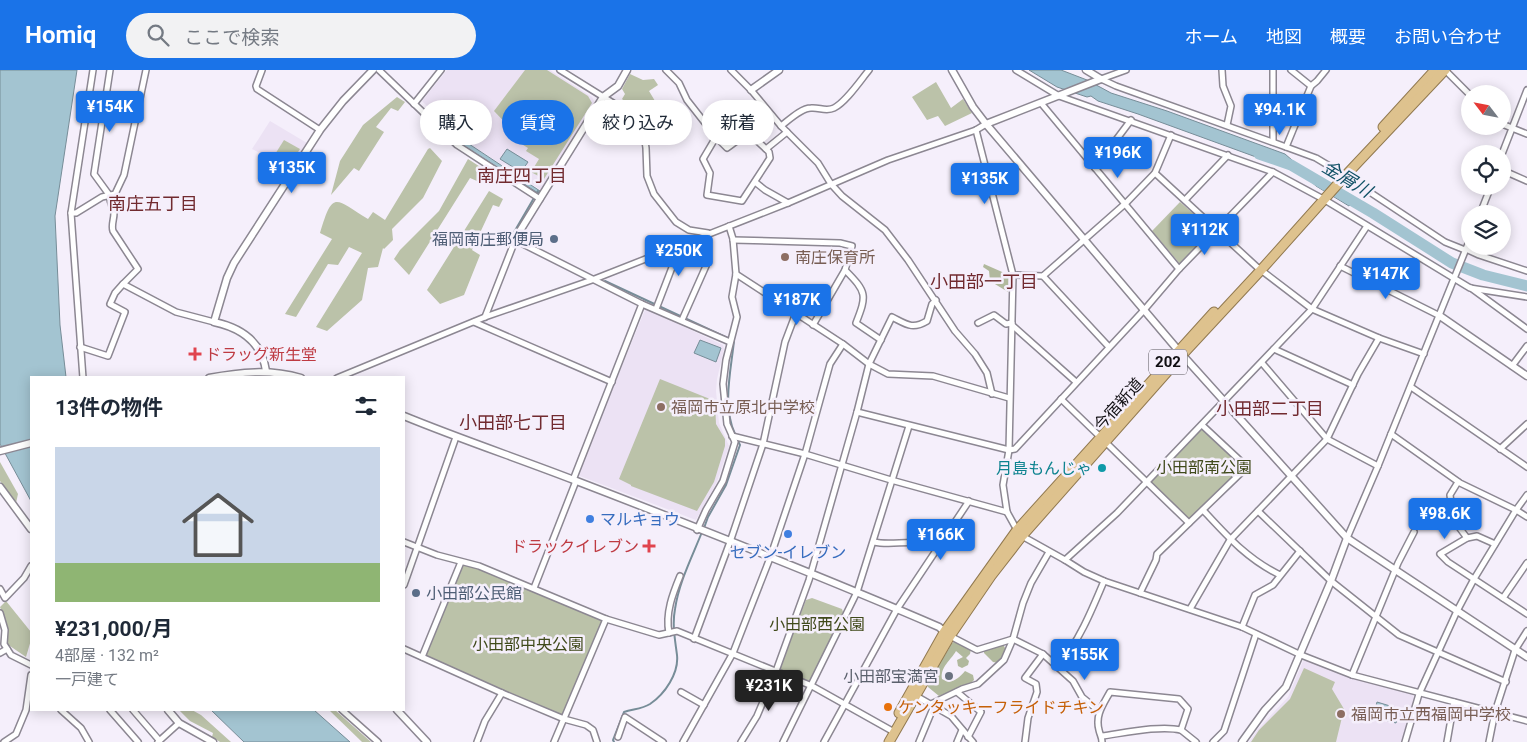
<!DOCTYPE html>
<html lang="ja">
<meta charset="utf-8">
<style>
:root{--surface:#fff;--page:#f2f2f3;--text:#1f2937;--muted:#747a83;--line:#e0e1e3;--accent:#1a73e8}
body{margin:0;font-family:Roboto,"Noto Sans JP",sans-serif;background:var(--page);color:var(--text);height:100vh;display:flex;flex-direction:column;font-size:19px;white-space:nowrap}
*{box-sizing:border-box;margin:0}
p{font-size:16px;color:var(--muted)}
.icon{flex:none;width:28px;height:28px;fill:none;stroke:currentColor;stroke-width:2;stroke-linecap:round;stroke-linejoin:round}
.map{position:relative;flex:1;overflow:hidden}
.drawer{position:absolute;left:30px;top:306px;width:375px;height:335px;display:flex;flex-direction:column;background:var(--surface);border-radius:0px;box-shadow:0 2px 12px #0003}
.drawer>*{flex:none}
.guide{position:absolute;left:420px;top:30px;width:475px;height:45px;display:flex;gap:10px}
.needle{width:32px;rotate:302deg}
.fabs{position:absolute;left:1461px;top:15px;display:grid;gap:10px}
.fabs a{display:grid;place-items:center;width:50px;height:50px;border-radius:50%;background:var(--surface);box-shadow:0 2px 12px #0003;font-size:25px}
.price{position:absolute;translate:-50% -42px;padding:0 11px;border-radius:5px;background:var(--accent);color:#fff;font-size:16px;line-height:32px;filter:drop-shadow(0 1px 2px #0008)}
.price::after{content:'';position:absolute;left:50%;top:30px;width:15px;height:11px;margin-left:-8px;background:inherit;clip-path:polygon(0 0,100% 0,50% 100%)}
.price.on{background:#222;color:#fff}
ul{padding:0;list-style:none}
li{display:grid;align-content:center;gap:10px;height:265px;padding:0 25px}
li+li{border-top:1px solid var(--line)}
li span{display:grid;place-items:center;height:155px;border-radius:0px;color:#555}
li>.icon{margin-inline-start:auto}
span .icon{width:90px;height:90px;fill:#fffc;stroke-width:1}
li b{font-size:21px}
h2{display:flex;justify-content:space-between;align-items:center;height:60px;padding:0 25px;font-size:21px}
.chip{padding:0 18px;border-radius:22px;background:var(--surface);box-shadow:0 2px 12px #0003;font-size:18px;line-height:45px}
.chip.on{background:var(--accent);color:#fff}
header{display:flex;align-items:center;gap:30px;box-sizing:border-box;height:70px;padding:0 25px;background:var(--accent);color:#fff}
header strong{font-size:24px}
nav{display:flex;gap:28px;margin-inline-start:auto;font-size:18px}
.search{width:350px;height:45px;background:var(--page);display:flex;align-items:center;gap:12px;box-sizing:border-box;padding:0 18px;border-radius:28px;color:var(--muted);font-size:19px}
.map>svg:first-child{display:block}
.built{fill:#ece2f4}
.green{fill:#bbc2a9}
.forest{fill:#b1b99d}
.water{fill:#a3c4d1;stroke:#778d98}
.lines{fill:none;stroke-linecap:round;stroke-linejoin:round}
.stream{stroke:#778d98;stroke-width:2}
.river{stroke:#a3c4d1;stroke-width:11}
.minor-casing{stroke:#8c8792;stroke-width:8}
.tertiary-casing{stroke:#8c8792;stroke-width:9}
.trunk-casing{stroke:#917950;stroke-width:11}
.minor{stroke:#fff;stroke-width:5}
.tertiary{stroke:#fff;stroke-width:6}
.trunk{stroke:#dec28e;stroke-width:9}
.service-dot{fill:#5c6f8a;stroke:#f5effb;stroke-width:2}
.education-dot{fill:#8d6e63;stroke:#f5effb;stroke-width:2}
.health-dot{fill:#e0444e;stroke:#f5effb;stroke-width:2}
.culture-dot{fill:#0f9aa8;stroke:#f5effb;stroke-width:2}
.shop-dot{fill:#3f7fe0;stroke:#f5effb;stroke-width:2}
.worship-dot{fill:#6b7280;stroke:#f5effb;stroke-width:2}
.food-dot{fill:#e8710a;stroke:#f5effb;stroke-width:2}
.labels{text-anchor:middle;stroke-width:5;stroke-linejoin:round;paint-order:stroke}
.shield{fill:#f5effb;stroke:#555258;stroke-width:1}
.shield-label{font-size:15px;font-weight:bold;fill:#100e12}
.service-label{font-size:16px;fill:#4e5e75;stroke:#f5effb;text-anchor:end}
.education-label{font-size:16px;fill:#785e54;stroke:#f5effb;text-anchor:start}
.health-label{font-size:16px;fill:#be3a42;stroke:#f5effb;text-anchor:start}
.street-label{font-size:16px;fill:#100e12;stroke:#f5effb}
.park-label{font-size:16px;fill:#404a1b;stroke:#f5effb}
.culture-label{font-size:16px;fill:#0d838f;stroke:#f5effb;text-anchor:end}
.shop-label{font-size:16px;fill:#366cbe;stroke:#f5effb;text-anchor:start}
.worship-label{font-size:16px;fill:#5b616d;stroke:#f5effb;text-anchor:end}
.food-label{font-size:16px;fill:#c56008;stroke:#f5effb;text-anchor:start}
.neighbourhood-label{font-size:18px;fill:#712a2f;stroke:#f5effb}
.water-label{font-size:18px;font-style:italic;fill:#105166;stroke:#f5effb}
</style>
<header>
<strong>Homiq</strong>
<div class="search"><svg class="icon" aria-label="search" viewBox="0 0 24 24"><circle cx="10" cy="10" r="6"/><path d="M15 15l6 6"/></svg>ここで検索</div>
<nav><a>ホーム</a><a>地図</a><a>概要</a><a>お問い合わせ</a></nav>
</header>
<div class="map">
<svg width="1527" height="672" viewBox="0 0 1527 672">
<rect width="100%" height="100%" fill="#f5effb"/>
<g class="built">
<path d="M447,0H550L592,27L595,33L541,120L457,66L422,31Z"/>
<path d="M270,51L307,73L287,103L271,89L252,79Z"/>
<path d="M645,240H648L723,275L724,279L717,309L716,321L719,353L729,376L717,412L696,450L577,405Z"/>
<path d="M1306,590L1351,608L1413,624L1414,629L1402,672H1249L1258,659L1288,627L1303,591Z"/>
</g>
<g class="green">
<path d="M525,0H547L588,26L592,33L544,109L531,102L539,89L526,81L528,78L512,68L515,63L494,41Z"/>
<path d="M630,4L643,10L654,9L658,15L649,21L658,36L650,38L642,47L622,29L625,24L622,19Z"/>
<path d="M936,12L951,38L963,29L972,43L945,56L938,46L927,50L912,27Z"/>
<path d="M397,27L405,32L398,41L391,38L376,57L384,62L359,101L354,98L331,125L340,91L363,55Z"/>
<path d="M284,70L300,79L286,101L272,89Z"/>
<path d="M430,78L442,91L423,128L392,159L393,170L384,179L383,178L378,197L368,198L362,230L327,261L316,257L362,183L349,177L338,195L328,194L296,247L285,244L332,169L320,163C333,120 334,128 368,149L373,142L385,150L428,79Z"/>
<path d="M468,89L485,100L477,111L470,108L409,205L394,189L400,180L439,141Z"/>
<path d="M489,121L503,129L499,137L493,135L472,180L480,185L464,225L440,234L427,220Z"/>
<path d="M1180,132L1212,160L1180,194L1152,161Z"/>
<path d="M660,309L715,331L716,354L725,369V376L714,412L697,441L631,416V415L619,409Z"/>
<path d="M1203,358L1244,397L1190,450L1151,412Z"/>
<path d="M0,392L18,424L16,433L0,411Z"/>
<path d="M461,492L606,549L564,649L422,587Z"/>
<path d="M812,528L842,539L843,542L812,609L807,611L782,601L780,597L806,530Z"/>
<path d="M6,531L31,562V570L26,587L7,574L8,559L0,537Z"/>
<path d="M1304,598L1335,612L1332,619L1344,639L1336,672H1251L1259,660L1290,629Z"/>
<path d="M179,640H192L201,645L231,672H220L212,667L213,663L190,651Z"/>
<path d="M329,640H335L371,672H362Z"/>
</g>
<g class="forest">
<path d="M984,194L1009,205L1008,222L990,211L989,201L983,197Z"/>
<path d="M955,571L971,579L970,584L966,588L969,591L968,595L962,598L958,596L957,590L963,587L956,581C951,590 940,597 942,609C952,615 959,608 965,601L973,605L974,610L970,614L939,626L928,617C926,612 931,607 935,605L934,600C939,594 949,580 951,574Z"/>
<path d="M1003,574L1006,580L1003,588L998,593L993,592L984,583V580Z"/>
</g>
<g class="water">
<path d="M0,0H77L55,146L60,255L66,307L31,308V431L0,374Z"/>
<path d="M1029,0H1061L1087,10L1111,23L1167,41L1285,84L1321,115L1354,131L1349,136L1316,116L1295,97L1278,88L1267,91L1138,44L1098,31L1091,26L1087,27L1057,17Z"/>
<path d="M463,70L540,121L538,123L461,74Z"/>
<path d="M507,79L528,92L521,102L500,89Z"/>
<path d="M700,270L721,278L716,292L694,283Z"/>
<path d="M1377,632L1400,639L1396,653L1373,647Z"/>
<path d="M211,640H314L350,672H244Z"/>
</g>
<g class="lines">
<g class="stream">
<path d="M455,67L463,73"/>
<path d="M513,164L538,121"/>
<path d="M605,211L734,271C731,300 722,337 735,364"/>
<path d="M704,458L708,447L726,415L740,375L737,369"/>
<path d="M614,672L613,670L624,642C633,639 642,639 650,634C665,624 679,603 677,585C675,569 672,555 675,539C679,512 692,487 702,462"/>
</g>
<path class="river" d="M1259,84L1291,95L1373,143L1452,193L1483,205L1527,216"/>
<defs>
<g id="minor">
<path d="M110,0L94,104L110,126C109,132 113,137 114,143C114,150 111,155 113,161L138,199L123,214L176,242L214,252"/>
<path d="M262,0L256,16L257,19L320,60"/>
<path d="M379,0L457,75L540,129"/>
<path d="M560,0L642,51L646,78L647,106L654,124L676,152L689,160L708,163L706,196L682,250"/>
<path d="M666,0L679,13L687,30L716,67L727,78C749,62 746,60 766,79L787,62"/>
<path d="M731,0L751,20L781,56L818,93L831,114L842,126L885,160L908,190L955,261L975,284L987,303L992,324"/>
<path d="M1016,0L1059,26L1273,102L1325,130L1470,218L1527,227"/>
<path d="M1222,0L1223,16L1231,36L1227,55"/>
<path d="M1291,0L1311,16"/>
<path d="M1326,0L1317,11L1311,16L1286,77L1316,88L1341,103L1445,172L1465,180"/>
<path d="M1445,0L1470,25"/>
<path d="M1101,9L1116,16L1286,77"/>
<path d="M1101,9L1126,0"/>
<path d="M1041,33L1179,199"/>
<path d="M414,34L441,0"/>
<path d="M1502,54L1527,64"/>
<path d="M781,56C789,50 801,38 811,38C819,37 826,42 834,38C846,32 860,11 869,0"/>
<path d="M976,60L1013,205L1009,380L1003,415L1007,442L1017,460L1022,466L1065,490L1117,443L1312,239L1367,156"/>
<path d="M716,67L703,89L710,103L707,125L742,131L770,88L769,82L766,79"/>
<path d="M1273,72V0"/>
<path d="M1502,84L1527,20"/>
<path d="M1095,98L1131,50"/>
<path d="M1502,100L1527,111"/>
<path d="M1155,103L1257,197L1312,239L1379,268L1424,284"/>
<path d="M755,112L765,120L788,133"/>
<path d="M1185,130L1228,85"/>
<path d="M71,143H76L102,127L115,124L124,105L146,0"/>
<path d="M1480,144L1491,116"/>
<path d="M515,170L642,234L730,272"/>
<path d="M733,170L840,173L852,176L845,200C867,222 867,225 856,253L881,270"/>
<path d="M1466,179L1479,185L1527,201"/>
<path d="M1340,196L1440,246"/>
<path d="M736,204L843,274L869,294L888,304L933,306L1009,328"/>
<path d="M1013,205L1043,206L1126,133L1155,103L1171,65"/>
<path d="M1043,206L1109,277"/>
<path d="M1471,218L1527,259"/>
<path d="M936,230L932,234L927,251C912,260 906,254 892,247L869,294L857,342L1009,380L1015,379L1145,239L1179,199L1273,102"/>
<path d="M656,239L681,174"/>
<path d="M485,247L516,168"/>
<path d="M474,252L612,312"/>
<path d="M978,253L994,245L1006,254L1012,253"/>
<path d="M813,255L845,200"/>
<path d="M1012,255L1076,312"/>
<path d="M80,277L108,286L125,242L110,234L115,223L123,214"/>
<path d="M1274,279L1353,315"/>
<path d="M1262,293L1327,369L1378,396"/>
<path d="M1512,296L1527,276"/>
<path d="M83,308L71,143L93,0"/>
<path d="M337,308L485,247L592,210L788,133L888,90L976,60L986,54"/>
<path d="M1411,317L1527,397"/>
<path d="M1061,329L1189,453"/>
<path d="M1391,364L1460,413L1516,440L1527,447"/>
<path d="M732,366L805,384L891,410L1007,442"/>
<path d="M1500,379L1527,354"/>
<path d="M573,410L642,234"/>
<path d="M1458,412L1450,425L1453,449L1467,468L1440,484L1448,492L1527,544"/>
<path d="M1203,440C1227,466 1247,489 1280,505"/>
<path d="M1258,441L1331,511L1399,565L1506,612"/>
<path d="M697,460L706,440L723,411L735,372L727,354L723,314L726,290L737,247L732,227L736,204L733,169L729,156"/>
<path d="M1347,468L1378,396L1470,169"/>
<path d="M1467,468L1477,466L1495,474"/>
<path d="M404,472L437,485L479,496L606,549L659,565L677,561L812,616L894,662"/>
<path d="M874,472C895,477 917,466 937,479"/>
<path d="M1065,490L1084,502L1104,511L1242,557L1301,585L1352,605L1527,651"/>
<path d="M404,515L456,367"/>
<path d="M534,518L576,411"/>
<path d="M0,519L5,528L24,508L31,496"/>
<path d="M1140,523L1156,490L1157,484L1247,397L1202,355"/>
<path d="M1503,528L1527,493"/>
<path d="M1190,539L1230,470L1327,369L1358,304L1379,268"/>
<path d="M0,543L5,560L4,574L11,585L31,595"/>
<path d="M1242,557L1255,525L1273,515L1300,481"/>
<path d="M669,563C665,543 673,523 680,506"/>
<path d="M950,566L977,580L1013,569L1043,584L1073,611L1082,627L1099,641"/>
<path d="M694,569L730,472L763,374L785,272L796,243"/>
<path d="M404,579L502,623L564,649L586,655L593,660L597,672"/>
<path d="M0,583L7,579"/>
<path d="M422,587L461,492"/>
<path d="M1058,597C1079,571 1091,542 1104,511"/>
<path d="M1352,605L1398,493L1414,462"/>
<path d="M681,622L704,635"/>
<path d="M957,622L981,642L968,667"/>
<path d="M916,626L951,646L973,672"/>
<path d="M931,634L962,619L978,614L1004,590L1013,569L1023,533L1031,513L1049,482"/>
<path d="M61,640L81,658L89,672"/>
<path d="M110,640L138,672"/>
<path d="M133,640L159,670"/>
<path d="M342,640L378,672"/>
<path d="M1102,666C1124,663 1160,655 1181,660"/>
<path d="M618,667L625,647L663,672"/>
<path d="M4,672L16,664L26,640L31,605"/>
<path d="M158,672L179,653"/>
<path d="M477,672L485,651L502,623"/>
<path d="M554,672L606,549"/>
<path d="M683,672L733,583L770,488L805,384L830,294L843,274"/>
<path d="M741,672L757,646L776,601L809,510L857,342"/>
<path d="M783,672L857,522L909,356"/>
<path d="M824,672L897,539L969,431"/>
<path d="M919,672L934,636"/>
<path d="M957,672L962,660"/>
<path d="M1025,672L1028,648L1037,622L1036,614L1025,608L1043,584"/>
<path d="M1102,672C1102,667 1100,665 1099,660C1095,645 1103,635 1110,622L1179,629L1188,639L1181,660L1196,672"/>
<path d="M1213,672L1224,661L1256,564"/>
<path d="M1405,672L1419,624L1457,541L1474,509L1516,440L1527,425"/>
<path d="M1447,672L1454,632"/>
<path d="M1489,672L1495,642L1515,580L1527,561"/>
</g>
<g id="tertiary">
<path d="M952,0L973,37L986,54L1178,280L1347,468L1527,587"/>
<path d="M1086,0L1101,9"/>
<path d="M751,20L779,0"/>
<path d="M986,54L1101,9"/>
<path d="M518,164L603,27L618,16L627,0"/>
<path d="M1440,246L1527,306"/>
<path d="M266,301C262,272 242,258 214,252L227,208L234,193L320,60L343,31L373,0"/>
<path d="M209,308C240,302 270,299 301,308"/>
<path d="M404,346C460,369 517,388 574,410C696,457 819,505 939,557L947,564"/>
<path d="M0,381L31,373"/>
<path d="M0,417L31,459"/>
<path d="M168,640L179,653L213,672"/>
<path d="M397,640L427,672"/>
<path d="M1242,672L1265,640L1286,617L1331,511L1347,468"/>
</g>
<g id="trunk">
<path d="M1383,57L1435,0"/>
<path d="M899,643L945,561L1017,460L1214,242"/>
<path d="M889,672L950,566L991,506L1022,466L1183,284L1261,200L1345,106L1445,0"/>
</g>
</defs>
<use href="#minor" class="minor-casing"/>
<use href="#tertiary" class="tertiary-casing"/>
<use href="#trunk" class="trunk-casing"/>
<use href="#minor" class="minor"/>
<use href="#tertiary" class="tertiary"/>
<use href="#trunk" class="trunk"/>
</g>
<g class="service-dot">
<circle cx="554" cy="169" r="5"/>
<circle cx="416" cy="523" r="5"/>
</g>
<g class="education-dot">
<circle cx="785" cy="187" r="5"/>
<circle cx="661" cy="337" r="5"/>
<circle cx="1341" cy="644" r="5"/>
</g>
<g class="health-dot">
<path d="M192.5 276.5h5v5h5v5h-5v5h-5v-5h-5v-5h5z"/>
<path d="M646.5 468.5h5v5h5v5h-5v5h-5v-5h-5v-5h5z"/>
</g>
<circle class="culture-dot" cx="1102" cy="398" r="5"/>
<g class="shop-dot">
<circle cx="590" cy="449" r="5"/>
<circle cx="788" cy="464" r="5"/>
</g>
<circle class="worship-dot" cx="949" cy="606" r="5"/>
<circle class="food-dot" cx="888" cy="637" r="5"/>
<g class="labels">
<rect class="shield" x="1149" y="279.5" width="38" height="25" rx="4"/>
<g class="shield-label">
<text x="1168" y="297">202</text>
</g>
<g class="service-label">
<text x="544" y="175">福岡南庄郵便局</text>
<text x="426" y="529" text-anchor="start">小田部公民館</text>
</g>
<g class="education-label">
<text x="795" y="193">南庄保育所</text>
<text x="671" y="343">福岡市立原北中学校</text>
<text x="1351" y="650">福岡市立西福岡中学校</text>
</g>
<g class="health-label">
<text x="205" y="290">ドラッグ新生堂</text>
<text x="639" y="482" text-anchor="end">ドラックイレブン</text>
</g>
<g class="street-label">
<text transform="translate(1118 334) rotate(-48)" y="6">今宿新道</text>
</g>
<g class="park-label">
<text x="1204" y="403">小田部南公園</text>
<text x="817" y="560">小田部西公園</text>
<text x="528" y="580">小田部中央公園</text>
</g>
<g class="culture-label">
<text x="1092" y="404">月島もんじゃ</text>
</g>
<g class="shop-label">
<text x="600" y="455">マルキョウ</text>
<text x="788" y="488" text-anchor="middle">セブン-イレブン</text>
</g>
<g class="worship-label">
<text x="939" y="612">小田部宝満宮</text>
</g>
<g class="food-label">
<text x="898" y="643">ケンタッキーフライドチキン</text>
</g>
<g class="neighbourhood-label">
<text x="522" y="112">南庄四丁目</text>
<text x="153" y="140">南庄五丁目</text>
<text x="984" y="218">小田部一丁目</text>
<text x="1270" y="345">小田部二丁目</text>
<text x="513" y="359">小田部七丁目</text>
</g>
<g class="water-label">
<text transform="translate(1347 109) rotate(31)" y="6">金屑川</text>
</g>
</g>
</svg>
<div class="fabs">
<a><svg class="needle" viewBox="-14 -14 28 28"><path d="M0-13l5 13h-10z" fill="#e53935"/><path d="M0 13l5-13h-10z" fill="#747a83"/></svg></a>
<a><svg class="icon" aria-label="locate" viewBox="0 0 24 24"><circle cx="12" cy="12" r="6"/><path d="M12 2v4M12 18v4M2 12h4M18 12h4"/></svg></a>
<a><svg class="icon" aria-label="layers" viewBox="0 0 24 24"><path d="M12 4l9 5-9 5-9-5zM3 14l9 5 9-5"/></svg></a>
</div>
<b class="price" style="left:110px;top:63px">¥154K</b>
<b class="price" style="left:1280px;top:66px">¥94.1K</b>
<b class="price" style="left:1118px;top:109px">¥196K</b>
<b class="price" style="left:292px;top:124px">¥135K</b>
<b class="price" style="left:985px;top:135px">¥135K</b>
<b class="price" style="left:1205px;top:186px">¥112K</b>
<b class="price" style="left:679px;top:207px">¥250K</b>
<b class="price" style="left:1386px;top:230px">¥147K</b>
<b class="price" style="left:797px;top:256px">¥187K</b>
<b class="price" style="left:1445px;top:470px">¥98.6K</b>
<b class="price" style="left:941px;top:491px">¥166K</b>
<b class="price" style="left:1085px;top:611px">¥155K</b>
<b class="price on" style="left:769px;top:642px">¥231K</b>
<div class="guide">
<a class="chip">購入</a>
<a class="chip on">賃貸</a>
<a class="chip">絞り込み</a>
<a class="chip">新着</a>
</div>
<section class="drawer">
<h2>13件の物件<svg class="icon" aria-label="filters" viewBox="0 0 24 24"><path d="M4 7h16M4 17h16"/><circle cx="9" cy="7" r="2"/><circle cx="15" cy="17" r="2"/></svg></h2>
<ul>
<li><span style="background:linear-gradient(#c9d6e8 75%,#8fb573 0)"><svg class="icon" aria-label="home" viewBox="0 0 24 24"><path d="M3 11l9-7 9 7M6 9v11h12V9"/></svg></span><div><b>¥231,000/月</b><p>4部屋 · 132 m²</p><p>一戸建て</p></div></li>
</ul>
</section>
</div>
